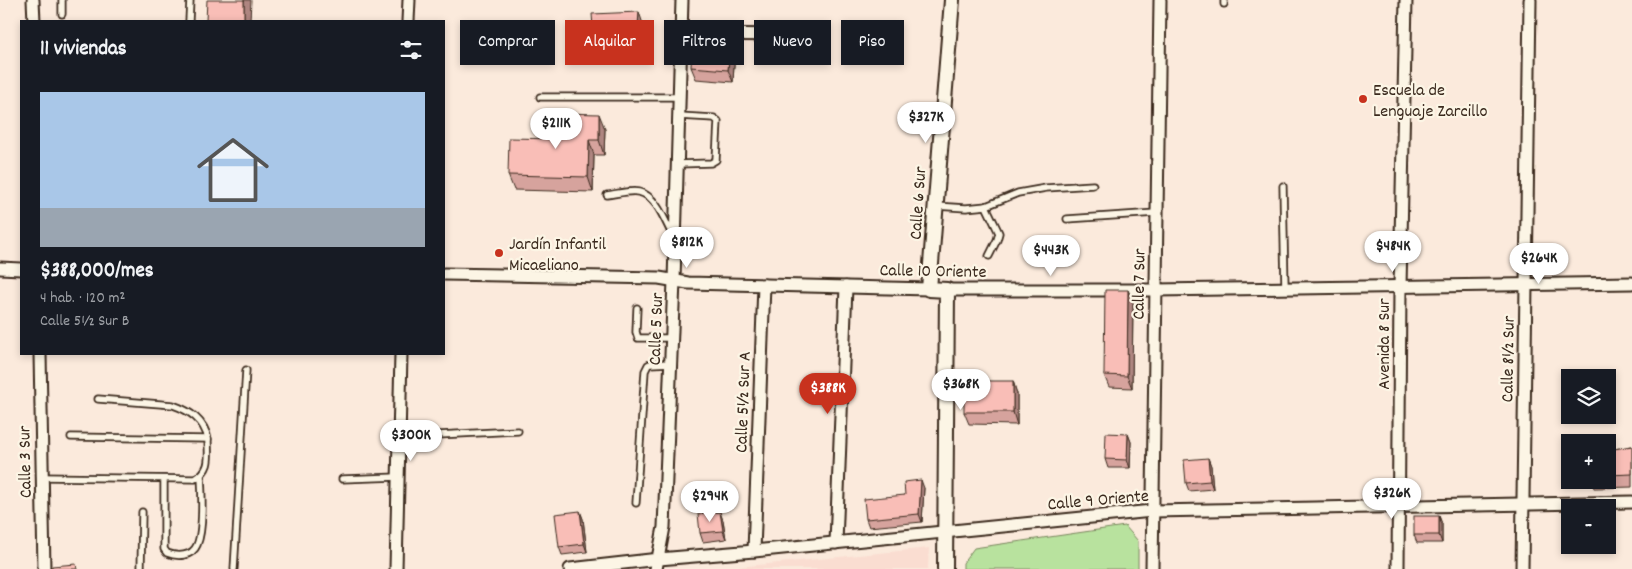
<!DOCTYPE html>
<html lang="es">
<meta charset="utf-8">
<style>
:root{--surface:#171b24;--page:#20242c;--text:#f1f3f6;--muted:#9ea1a6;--line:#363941;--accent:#c8321e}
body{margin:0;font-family:Dekko,sans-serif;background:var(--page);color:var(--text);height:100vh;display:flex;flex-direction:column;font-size:19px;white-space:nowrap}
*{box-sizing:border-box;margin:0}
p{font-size:16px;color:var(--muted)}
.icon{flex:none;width:28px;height:28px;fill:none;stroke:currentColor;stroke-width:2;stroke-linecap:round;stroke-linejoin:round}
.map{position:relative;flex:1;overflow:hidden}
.drawer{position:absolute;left:20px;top:20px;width:425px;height:335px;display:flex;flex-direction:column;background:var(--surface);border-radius:0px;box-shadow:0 2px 8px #0003}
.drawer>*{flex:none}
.banner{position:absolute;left:460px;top:20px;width:475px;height:45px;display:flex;gap:10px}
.buttons{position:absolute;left:1561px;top:369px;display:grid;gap:10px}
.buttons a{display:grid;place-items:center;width:55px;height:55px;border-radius:0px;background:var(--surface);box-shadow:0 2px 8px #0003;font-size:25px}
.price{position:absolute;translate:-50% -42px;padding:0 11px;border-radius:18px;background:#fff;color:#222;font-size:16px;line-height:32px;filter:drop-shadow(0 1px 2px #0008)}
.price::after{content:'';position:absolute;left:50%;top:30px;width:15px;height:11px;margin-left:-8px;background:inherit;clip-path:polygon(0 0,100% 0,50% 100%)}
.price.current{background:var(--accent);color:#fff}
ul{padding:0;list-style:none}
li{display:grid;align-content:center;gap:10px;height:265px;padding:0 20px}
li+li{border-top:1px solid var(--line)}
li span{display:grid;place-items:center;height:155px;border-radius:0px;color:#555}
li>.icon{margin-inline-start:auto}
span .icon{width:90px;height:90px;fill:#fffc;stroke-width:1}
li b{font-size:21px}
h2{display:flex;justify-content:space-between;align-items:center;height:60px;padding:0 20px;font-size:21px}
.tag{padding:0 18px;border-radius:0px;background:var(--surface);box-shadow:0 2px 8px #0003;font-size:18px;line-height:45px}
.tag.current{background:var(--accent);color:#fff}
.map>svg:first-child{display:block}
.built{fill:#faddd1}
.green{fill:#b8e29e;stroke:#7a865e}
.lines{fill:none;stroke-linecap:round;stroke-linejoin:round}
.service-casing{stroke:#3b2a1e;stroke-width:9}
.minor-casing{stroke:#3b2a1e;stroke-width:15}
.tertiary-casing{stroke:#3b2a1e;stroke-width:18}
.service{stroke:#fcf5e5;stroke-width:5.5}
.minor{stroke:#fcf5e5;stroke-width:11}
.tertiary{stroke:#fcf5e5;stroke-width:14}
.wall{fill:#d6a39d;stroke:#3b2a1e}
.shaded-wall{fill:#ae8580;stroke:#3b2a1e}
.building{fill:#f9beb7;stroke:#3b2a1e}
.poi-dot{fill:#c8321e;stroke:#fcf5e5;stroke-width:2}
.labels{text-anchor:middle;stroke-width:4.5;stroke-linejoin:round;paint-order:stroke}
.poi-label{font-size:18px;fill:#3b2a1e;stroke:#fcf5e5;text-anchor:start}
.street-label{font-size:18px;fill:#3b2a1e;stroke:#fcf5e5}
</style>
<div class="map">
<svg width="1632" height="569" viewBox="0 0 1632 569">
<rect width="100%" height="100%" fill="#fbeadc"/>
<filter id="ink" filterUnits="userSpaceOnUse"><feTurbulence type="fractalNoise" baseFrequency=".02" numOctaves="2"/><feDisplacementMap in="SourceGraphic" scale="10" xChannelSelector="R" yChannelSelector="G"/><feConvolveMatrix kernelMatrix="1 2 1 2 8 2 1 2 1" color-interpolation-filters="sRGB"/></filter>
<g filter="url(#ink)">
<path class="built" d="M929,548L928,569H718Z"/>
<path class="green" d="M1125,526L1138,541V569H963V563L974,548Z"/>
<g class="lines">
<defs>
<g id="service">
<path d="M62,0V14"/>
<path d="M1224,4V0"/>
<path d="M189,21L190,0"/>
<path d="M540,97H679"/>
<path d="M678,164L711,163L716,160L718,121L714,118L679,116"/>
<path d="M1283,186L1285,288"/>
<path d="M607,195C616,194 630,190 639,192C657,196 665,222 673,236"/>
<path d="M936,206L966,208L986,206L1018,193L1046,188L1093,185"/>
<path d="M986,206L999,233L997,240L989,256"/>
<path d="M1067,219L1156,213"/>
<path d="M637,308L636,332L638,338H672"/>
<path d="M98,399L173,405C190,411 204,420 208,439"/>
<path d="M399,437L518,431"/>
<path d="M42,477L195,479C212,469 208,457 208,439L71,437"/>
<path d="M164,479V549L167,553C177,557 192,557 197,545C204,529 202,494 201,475"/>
<path d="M342,479L398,477"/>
<path d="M636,503L645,371L648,365L650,364L671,363"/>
<path d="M141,569L142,512"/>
<path d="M234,569L246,370"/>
</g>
<g id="minor">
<path d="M33,0L34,21"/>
<path d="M408,21L409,0"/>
<path d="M681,34L783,35"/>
<path d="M0,268L21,269"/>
<path d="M444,274L659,278L688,283L929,289"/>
<path d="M947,290H1155L1632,283"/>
<path d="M40,354L44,569"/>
<path d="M836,543L846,287"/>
<path d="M754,551L764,285"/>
<path d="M396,569L401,354"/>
<path d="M570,569L659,559L754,551L1152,511L1632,502"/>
<path d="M656,569L664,527L674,281L682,0"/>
<path d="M1152,569L1160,0"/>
<path d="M1398,569L1400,287L1406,0"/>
<path d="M1522,569L1530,0"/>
</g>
<path id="tertiary" d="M945,569L947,290L929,289L952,0"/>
</defs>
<use href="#service" class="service-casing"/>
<use href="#minor" class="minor-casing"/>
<use href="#tertiary" class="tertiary-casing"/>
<use href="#service" class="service"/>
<use href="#minor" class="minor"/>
<use href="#tertiary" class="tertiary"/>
</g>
<g class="wall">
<path d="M644,27L643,55L599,56L594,40Z"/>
<path d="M731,35L735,48L733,82L696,79L691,67Z"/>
<path d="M605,129L604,155H594L593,192L514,190L508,175L560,139Z"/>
<path d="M1128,290L1133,302L1132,388L1109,387L1104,375Z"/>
<path d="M1013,381L1017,394V425L969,424L964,412Z"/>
<path d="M1128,434L1131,442L1130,468H1108L1105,459Z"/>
<path d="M1632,446V487L1594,488L1591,480H1608V450Z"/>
<path d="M1208,458L1211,466L1213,489L1189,491L1186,483Z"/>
<path d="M924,488L922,522L869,527L866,519L905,495Z"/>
<path d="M580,511L583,519L587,552L562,555L559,547Z"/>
<path d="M1439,516L1442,524V543H1417L1414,535Z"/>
<path d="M723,520L726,539L703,542L700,533Z"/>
</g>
<g class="shaded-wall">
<path d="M244,0H251L250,21H244Z"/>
<path d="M639,12L644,27L643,55L637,39Z"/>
<path d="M731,35L735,48L733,82L728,70Z"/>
<path d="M599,114L605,129L604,155L599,140Z"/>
<path d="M589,140L594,155L593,192L588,177Z"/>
<path d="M1128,290L1133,302L1132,388L1127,376Z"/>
<path d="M1013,381L1017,394V425L1013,412Z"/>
<path d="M1128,434L1131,442L1130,468L1127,460Z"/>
<path d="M1208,458L1211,466L1213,489L1210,481Z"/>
<path d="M921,480L924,488L922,522L919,514Z"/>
<path d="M580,511L583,519L587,552L584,544Z"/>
<path d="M720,512L723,520L726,539L723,531Z"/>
<path d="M1439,516L1442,524V543L1439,535Z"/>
</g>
<g class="building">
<path d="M207,0H244V21H206Z"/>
<path d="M639,12L637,39L594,40L592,14Z"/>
<path d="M693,33L731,35L728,70L691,67Z"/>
<path d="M560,113L599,114V140H589L588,177L508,175L509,138L560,139Z"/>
<path d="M1105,290H1128L1127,376L1104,375Z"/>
<rect x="964" y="381" width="49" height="31"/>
<path d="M1106,433L1128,434L1127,460L1105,459Z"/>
<path d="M1632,446V474L1608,475V450Z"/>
<path d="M1208,458L1210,481L1186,483L1184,460Z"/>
<path d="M921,480L919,514L866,519L864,499L905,495L904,482Z"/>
<path d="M580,511L584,544L559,547L555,514Z"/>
<path d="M720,512L723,531L700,533L698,514Z"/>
<rect x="1414" y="516" width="25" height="19"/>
<path d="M76,564L77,569H52V566Z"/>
</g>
</g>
<g class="poi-dot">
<circle cx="1363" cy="99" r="5"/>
<circle cx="499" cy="253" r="5"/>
</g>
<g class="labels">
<g class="poi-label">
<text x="1373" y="95">Escuela de<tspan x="1373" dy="21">Lenguaje Zarcillo</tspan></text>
<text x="509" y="249">Jardín Infantil<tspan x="509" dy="21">Micaeliano</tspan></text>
</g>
<g class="street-label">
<text transform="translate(917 203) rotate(-86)" y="6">Calle 6 Sur</text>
<text transform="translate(933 270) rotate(1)" y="6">Calle 10 Oriente</text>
<text transform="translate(1138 284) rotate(-89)" y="6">Calle 7 Sur</text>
<text transform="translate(655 329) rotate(-88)" y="6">Calle 5 Sur</text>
<text transform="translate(1383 344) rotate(-90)" y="6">Avenida 8 Sur</text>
<text transform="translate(1507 359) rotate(-89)" y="6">Calle 8½ Sur</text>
<text transform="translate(742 402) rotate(-88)" y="6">Calle 5½ Sur A</text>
<text transform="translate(24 462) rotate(-91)" y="6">Calle 3 Sur</text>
<text transform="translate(1098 499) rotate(-5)" y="6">Calle 9 Oriente</text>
</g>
</g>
</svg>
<div class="buttons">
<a><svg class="icon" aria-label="layers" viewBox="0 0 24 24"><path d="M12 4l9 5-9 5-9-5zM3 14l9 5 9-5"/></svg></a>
<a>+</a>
<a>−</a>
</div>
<b class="price" style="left:926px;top:144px">$327K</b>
<b class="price" style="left:556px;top:150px">$211K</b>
<b class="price" style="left:687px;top:269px">$812K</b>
<b class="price" style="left:1393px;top:273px">$484K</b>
<b class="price" style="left:1051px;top:277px">$443K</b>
<b class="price" style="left:1539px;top:285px">$264K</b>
<b class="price" style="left:961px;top:411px">$368K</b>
<b class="price current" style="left:828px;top:415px">$388K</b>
<b class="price" style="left:411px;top:462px">$300K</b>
<b class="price" style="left:1392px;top:520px">$326K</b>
<b class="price" style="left:710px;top:523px">$294K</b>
<div class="banner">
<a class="tag">Comprar</a>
<a class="tag current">Alquilar</a>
<a class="tag">Filtros</a>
<a class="tag">Nuevo</a>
<a class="tag">Piso</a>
</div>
<section class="drawer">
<h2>11 viviendas<svg class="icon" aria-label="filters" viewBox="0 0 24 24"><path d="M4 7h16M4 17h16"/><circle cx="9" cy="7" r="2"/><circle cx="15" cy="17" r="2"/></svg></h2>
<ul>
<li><span style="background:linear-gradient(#a9c7e8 75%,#9aa5b1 0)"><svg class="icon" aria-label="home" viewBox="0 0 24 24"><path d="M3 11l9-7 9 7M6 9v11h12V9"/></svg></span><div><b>$388,000/mes</b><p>4 hab. · 120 m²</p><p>Calle 5½ Sur B</p></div></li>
</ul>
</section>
</div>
